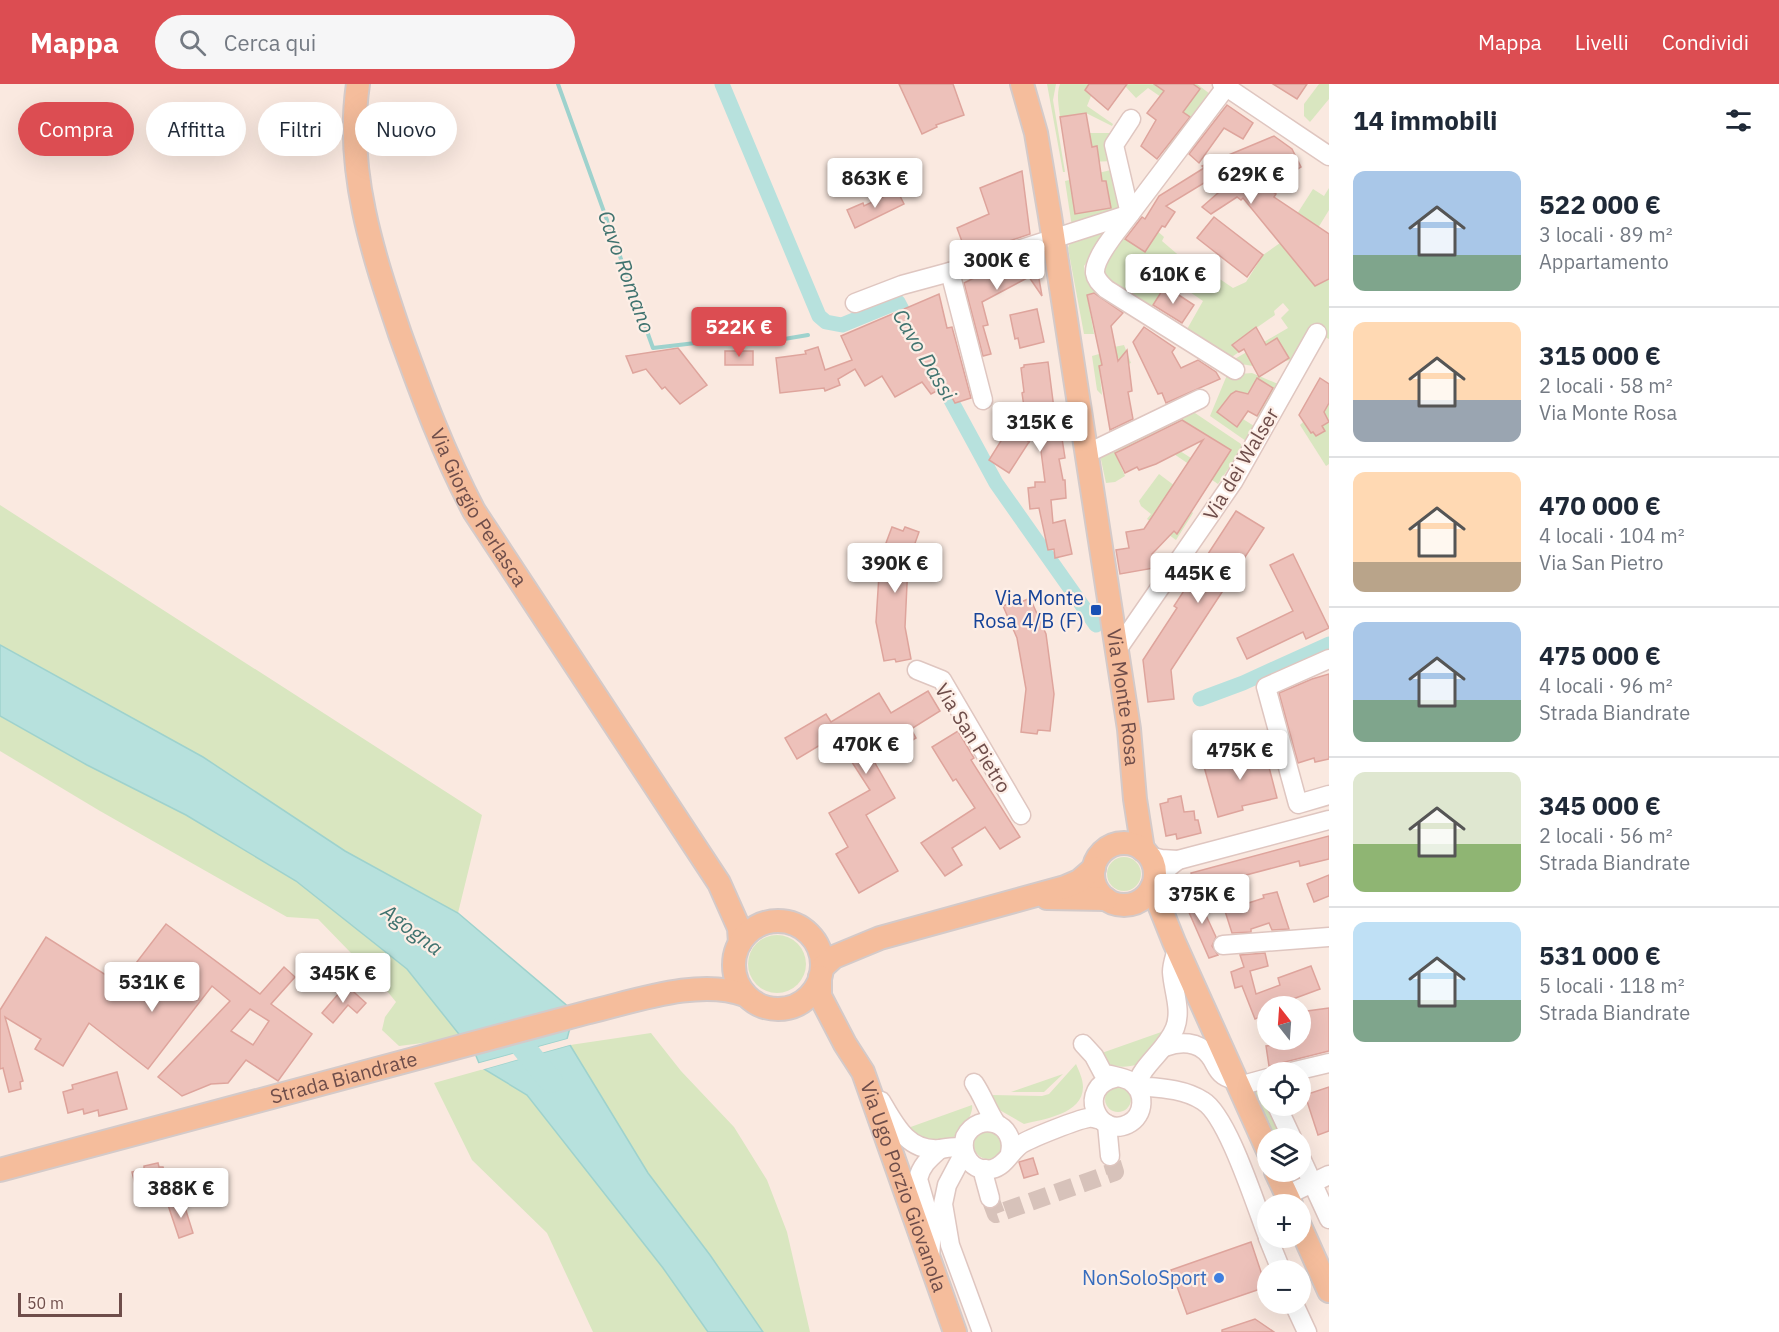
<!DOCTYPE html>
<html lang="it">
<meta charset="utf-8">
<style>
:root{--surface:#fff;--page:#f6f6f7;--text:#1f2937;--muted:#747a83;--line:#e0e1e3;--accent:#dc4d52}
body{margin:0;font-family:"IBM Plex Sans",sans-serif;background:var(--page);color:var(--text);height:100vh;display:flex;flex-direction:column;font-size:22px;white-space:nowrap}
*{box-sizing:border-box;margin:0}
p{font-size:20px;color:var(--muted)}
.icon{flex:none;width:33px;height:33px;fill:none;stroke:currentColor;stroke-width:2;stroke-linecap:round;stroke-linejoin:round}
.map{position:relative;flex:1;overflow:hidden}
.panel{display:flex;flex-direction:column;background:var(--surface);width:450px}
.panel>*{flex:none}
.banner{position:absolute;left:18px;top:18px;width:570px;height:54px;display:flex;gap:12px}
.needle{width:39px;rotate:343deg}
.controls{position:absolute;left:1257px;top:912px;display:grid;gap:12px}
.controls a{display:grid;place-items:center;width:54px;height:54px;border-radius:50%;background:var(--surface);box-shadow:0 6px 24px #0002;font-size:30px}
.scale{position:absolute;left:18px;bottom:15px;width:104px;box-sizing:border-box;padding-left:6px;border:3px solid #6e4d4a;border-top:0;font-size:16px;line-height:21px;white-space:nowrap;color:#6e4d4a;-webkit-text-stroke:4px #fdeee6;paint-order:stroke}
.price{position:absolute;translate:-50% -51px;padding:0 14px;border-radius:6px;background:#fff;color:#222;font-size:20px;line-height:39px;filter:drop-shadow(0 2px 3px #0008)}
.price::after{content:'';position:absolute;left:50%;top:36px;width:18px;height:14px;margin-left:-9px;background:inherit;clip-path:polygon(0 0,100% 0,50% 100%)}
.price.selected{background:var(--accent);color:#fff}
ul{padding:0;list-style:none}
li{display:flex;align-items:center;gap:18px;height:150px;padding:0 24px}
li+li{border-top:2px solid var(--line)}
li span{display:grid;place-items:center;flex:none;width:168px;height:120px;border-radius:12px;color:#555}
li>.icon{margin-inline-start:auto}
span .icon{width:72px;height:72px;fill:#fffc;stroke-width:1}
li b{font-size:26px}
h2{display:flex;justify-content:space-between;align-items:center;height:72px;padding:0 24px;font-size:26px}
.tag{padding:0 21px;border-radius:27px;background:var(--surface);box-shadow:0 6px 24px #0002;font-size:21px;line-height:54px}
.tag.selected{background:var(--accent);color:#fff}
header{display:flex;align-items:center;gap:36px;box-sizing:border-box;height:84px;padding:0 30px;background:var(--accent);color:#fff}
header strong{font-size:28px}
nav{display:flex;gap:33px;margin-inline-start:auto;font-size:21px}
.search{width:420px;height:54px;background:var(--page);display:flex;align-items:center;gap:15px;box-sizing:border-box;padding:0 21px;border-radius:33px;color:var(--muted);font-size:22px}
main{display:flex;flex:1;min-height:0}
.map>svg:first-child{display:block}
.green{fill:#d9e6c0}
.water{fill:#b7e1dd;stroke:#9ed2cd;stroke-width:1.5}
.pier{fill:#fae9e0}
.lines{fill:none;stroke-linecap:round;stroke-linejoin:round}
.stream{stroke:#9ed2cd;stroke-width:4}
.canal{stroke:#b7e1dd;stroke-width:15}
.river{stroke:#b7e1dd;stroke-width:24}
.building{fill:#edc1ba;stroke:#dea49c;stroke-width:1.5;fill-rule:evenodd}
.minor-tunnel{stroke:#d7c2ba;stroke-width:18;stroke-dasharray:18 9;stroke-linecap:butt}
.minor-casing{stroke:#dfc6c0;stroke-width:21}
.major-casing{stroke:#d4cac9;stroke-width:26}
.minor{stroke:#fff;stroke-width:18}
.major{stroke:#f5bd9c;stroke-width:22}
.transit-dot{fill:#1a4fb4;stroke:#fdeee6;stroke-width:2}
.shop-dot{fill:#3f7fe0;stroke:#fdeee6;stroke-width:2}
.labels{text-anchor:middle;stroke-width:4.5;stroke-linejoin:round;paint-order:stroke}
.street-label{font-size:20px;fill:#6e4d4a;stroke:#fdeee6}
.transit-label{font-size:20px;fill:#164399;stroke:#fdeee6;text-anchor:end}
.shop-label{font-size:20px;fill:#366cbe;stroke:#fdeee6;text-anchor:end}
.water-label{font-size:21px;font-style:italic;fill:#40736f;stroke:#fdeee6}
</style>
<header>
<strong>Mappa</strong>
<div class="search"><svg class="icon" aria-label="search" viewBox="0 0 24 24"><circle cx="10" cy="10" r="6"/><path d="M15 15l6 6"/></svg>Cerca qui</div>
<nav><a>Mappa</a><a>Livelli</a><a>Condividi</a></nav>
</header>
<main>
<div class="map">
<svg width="1329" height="1248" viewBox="0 0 1329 1248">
<rect width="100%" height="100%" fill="#fae9e0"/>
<g class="green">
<path d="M1047,0H1056L1053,16L1065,88H1063Z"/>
<path d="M1060,0H1197L1210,10L1166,71L1165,65L1190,33L1148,4L1136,14L1125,2L1091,12L1087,22L1113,40L1112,42L1086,29L1060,33C1059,23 1056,10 1060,0Z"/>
<path d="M1319,0H1329V15L1310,38L1304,32V20Z"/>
<path d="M1078,49H1111L1109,57L1113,77L1067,79Z"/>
<path d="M1115,85L1120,124L1072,143L1065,97Z"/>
<path d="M1329,104V126L1318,144L1297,130L1313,105L1324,112Z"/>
<path d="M1155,145L1164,153L1162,157L1190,181H1199L1233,204L1246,198L1263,171L1280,159L1315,202L1329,195V255L1317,249L1303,274L1253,282L1235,279L1233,276L1288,244L1281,234L1289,226L1283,219L1274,227L1275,231L1232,261L1239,268L1229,275L1186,247L1203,217L1171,195L1152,223L1106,195L1103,186V178L1122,153L1145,168L1154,154Z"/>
<path d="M1103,146L1107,149L1084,182L1085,190L1099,209L1087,211L1094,250H1084L1068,164L1070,159Z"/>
<path d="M1124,261L1131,279L1125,281L1123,274L1106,276V281L1099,282L1102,311L1097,306L1092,272L1099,270V266Z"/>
<path d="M1252,289L1278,300L1260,334L1248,327L1243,335L1254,342L1246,357L1210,332L1227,291Z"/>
<path d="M1329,313V380L1326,382L1300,341Z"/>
<path d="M1192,327L1241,360V366L1218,400L1174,370L1180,367L1216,390L1231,366L1182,336L1115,369L1125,392L1115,398L1106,399L1100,371Z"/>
<path d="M1159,390L1175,402L1153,433L1177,450L1192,428L1193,429L1176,456L1147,435L1151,430L1141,422L1139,417Z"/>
<path d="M0,421L482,731L458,829L345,767L203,673L0,561Z"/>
<path d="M0,632L87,681L186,731L296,797L407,885L462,954L399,962L382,946L385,933L396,918L383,902L318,835L287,833L100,727L0,667Z"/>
<circle cx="1124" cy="790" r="17"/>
<circle cx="777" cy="880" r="29"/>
<path d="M1167,946L1139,980C1123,985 1108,984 1096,971Z"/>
<path d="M651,949L681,987L734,1043L767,1096L787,1148L810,1248H763L710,1171L648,1089L570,961Z"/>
<path d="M1076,980C1079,987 1083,995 1083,1003C1083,1030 1044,1035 1024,1040L996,1024L991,1011L1042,1012L1049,1010Z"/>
<path d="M484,985L527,1011L663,1184L708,1248H593L547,1149L472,1076L434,999Z"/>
<path d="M1063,990L1044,1008H1011Z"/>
<circle cx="1118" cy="1015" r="13"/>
<path d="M1252,1003L1262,1009L1282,1054H1274Z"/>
<path d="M972,1021C974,1030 961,1049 952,1054C947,1057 939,1058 933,1060L905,1045Z"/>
<circle cx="988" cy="1061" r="14"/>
</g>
<g class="water">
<path d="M0,561L203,673L345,767L458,829L571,925L462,954L407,885L296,797L186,731L87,681L0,632Z"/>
<path d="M571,940L567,955L479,979L474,967Z"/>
<path d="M570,961L648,1089L710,1171L763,1248H708L663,1184L527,1011L484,985Z"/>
</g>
<g class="pier">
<path d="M571,954L568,958L480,982L476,980Z"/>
<path d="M569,958L573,960L481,986L483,982Z"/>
</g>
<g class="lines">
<path class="stream" d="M558,0L653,264L704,258L760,259L808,251"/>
<g class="canal">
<path d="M722,0L819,232L826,238L842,241L898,218L911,243"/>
<path d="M934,285L996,399L1096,541"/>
<path d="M1200,615L1243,599L1329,560"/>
</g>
<path class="river" d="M505,941L551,997"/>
</g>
<g class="building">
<path d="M899,0H953L964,31L936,41L937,43L922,50Z"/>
<path d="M1089,0H1127L1108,26L1085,6Z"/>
<path d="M1154,0H1193L1200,5L1183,28L1190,33L1157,75L1141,62L1156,36L1147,29L1164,7Z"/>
<path d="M1273,0H1307L1297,15Z"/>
<path d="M1227,21L1253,39L1243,55L1224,44L1199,79L1189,70Z"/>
<path d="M1086,29L1092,63L1097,62L1102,97H1106L1111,124L1075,130L1060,33Z"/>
<path d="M1274,52L1292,65L1301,83L1267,104L1276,110L1274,113L1329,150V195L1315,202L1243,114L1241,116L1237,113L1211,130L1202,123L1250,81L1245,74L1166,122L1175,128L1165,143L1162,142L1145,168L1125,155L1142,133L1145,135L1159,112L1204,84L1202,82Z"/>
<path d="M1022,87L1030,150L967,171L957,144L989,130L980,104Z"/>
<path d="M897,106L904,120L855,144L847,126L863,119L864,122Z"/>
<path d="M1214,133L1263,171L1247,193L1197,154Z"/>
<path d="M1035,172L1042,212L1029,193L982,218L988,241L983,242L991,270L983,272L964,199L976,193V192Z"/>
<path d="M1165,202L1194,221L1182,239L1153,221Z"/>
<path d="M1094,209L1123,229L1111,242L1118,277L1127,266L1132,307L1128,308L1133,335L1110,346L1099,282L1102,281L1087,211Z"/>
<path d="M939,210L947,244L952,243L971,314L955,319L946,302L931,310L922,298L895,313L882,292L865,302L855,285L838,295L840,301L825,307L824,304L780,309L776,274L806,270L805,267L818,263L825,286L852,276L841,252Z"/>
<path d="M1037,225L1044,258L1020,264L1018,254L1015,255L1010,231Z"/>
<path d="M1144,243L1175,264L1172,268L1181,284L1198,276L1216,288L1220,295L1166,319L1162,309L1158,310L1133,258Z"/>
<path d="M1256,243L1266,261L1277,254L1289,274L1259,293L1244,265L1239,268L1232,261Z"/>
<path d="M678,264L707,301L680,320L665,303L662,305L646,285L633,289L626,272Z"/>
<rect x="725" y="267" width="28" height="14"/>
<path d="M1048,278L1057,348H1061L1065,374L1059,375L1063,396H1065L1066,414L1051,416L1053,439L1065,436L1072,470L1055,474L1054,465L1048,466L1039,424L1030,425L1028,404L1035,403V398H1045L1038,344L1009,389L989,376L1009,344L1029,358L1022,309L1024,308L1021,284L1024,283V281Z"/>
<path d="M1257,294L1273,304L1257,332L1248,327L1237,343L1217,328L1231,310L1236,307L1248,310Z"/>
<path d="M1320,294L1329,300V319L1324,328L1329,338L1322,342L1325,347L1316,352L1313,348L1311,349L1299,331Z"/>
<path d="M1182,336L1231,366L1177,450L1174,447L1152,470L1154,484L1120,490L1116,466L1129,464L1126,448L1144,445L1203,356L1156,380L1139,386L1137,383L1125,389L1115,369Z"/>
<path d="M1236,427L1264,444L1171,586L1174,615L1148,618L1143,576L1177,524L1174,522Z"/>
<path d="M892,443L903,447L905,443L919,448L908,479L905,543L911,575L896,578L895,575L884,577L876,538L880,475Z"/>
<path d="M1293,470L1329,544L1306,555L1303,548L1247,575L1237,554L1293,527L1270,481Z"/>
<path d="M1030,514L1046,550L1054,610L1050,647L1038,646L1037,650L1021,648L1026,605L1017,554L1003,522L1018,516L1019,519Z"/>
<path d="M1329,590V675L1315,678L1314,674L1298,679L1279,609L1312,595Z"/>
<path d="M928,607L940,627L911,645L916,654L875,679L895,714L866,731L898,787L859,809L836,770L848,763L829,729L870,706L835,652L797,675L785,654L826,630L831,638L879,609L891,629Z"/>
<path d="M958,647L974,674L971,676L1020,753L1000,765L985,743L952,764L962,781L945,792L921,759L975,724L956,695L953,697L932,663Z"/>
<path d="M1264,664L1277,714L1242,722L1243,726L1218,733L1203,679Z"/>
<path d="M1181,712L1184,728L1194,727L1195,736H1198L1201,749L1177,755L1176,750L1166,752L1160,720L1168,718V715Z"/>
<path d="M1329,752V775L1300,782L1299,777L1231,795L1239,822L1264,814L1263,811L1277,808L1289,845L1272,846L1269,839L1251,845V848L1232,849L1216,799L1195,804L1191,789Z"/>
<path d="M1329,791V812L1314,818L1307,800Z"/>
<path d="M1197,812L1216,853L1212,862L1218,871L1209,874L1184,817Z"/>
<path d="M166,840L260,910L284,883L295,893L271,920L312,950L278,997L246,976L228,999L211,1000L182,1012L158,993L230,917L212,902L148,985L89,939L63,982L35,965L41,955L5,933L23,997L20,998L21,1005L9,1008L3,984L0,985V926L46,853L120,900ZM250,925L269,937L253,961L231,947Z"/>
<path d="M1265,869L1268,882L1250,887L1256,910L1280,901L1278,894L1311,882L1320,905L1274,922H1268V925L1261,927L1262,932L1255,935L1242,902L1235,904L1231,888L1244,883L1240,871Z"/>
<path d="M346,901L366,919L357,929L348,921L333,939L322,929Z"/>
<path d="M1329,924V967L1269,982L1266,962L1275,961L1274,956H1300V928Z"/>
<path d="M117,988L127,1025L99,1032L98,1026L84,1030L83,1025L68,1029L63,1008L73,1005L72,1001Z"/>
<path d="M1329,1003V1047L1318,1051L1305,1011Z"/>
<path d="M1033,1074L1038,1090L1024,1094L1019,1078Z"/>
<path d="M158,1079L159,1083H163L169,1107L142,1112L141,1108H137L132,1088L144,1085V1082Z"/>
<path d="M183,1117L193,1149L179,1154L168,1121Z"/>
<path d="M1251,1158L1266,1203L1187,1230L1171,1186Z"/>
<path d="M1255,1235L1274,1248H1222V1246Z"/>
</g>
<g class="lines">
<path class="minor-tunnel" d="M990,1114L996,1130L1115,1088L1110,1072"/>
<defs>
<g id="minor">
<path d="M1222,0L1329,72"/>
<path d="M1131,35L1114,61L1130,130C1120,144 1094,172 1095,189C1096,196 1101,200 1106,205L1235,286"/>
<path d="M950,188L983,316"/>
<path d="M855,219L902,201L950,188L1130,130L1226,3"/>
<path d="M1086,370L1200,315"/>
<path d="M1117,566L1233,398L1317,249"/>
<path d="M1329,575L1266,603L1298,720L1329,711"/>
<path d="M917,586L942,596L1021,731"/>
<path d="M1149,772L1161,775L1178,776L1329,736"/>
<path d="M1154,795L1178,776"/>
<path d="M1223,861L1329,853"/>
<path d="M1177,865C1175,873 1172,880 1172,888C1173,906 1182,926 1175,944C1166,967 1143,979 1136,1002C1158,1004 1183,1004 1203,1017C1228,1032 1256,1123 1268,1153"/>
<path d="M1083,960L1094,972L1103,989C1112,992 1123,993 1130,997C1146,1007 1145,1032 1128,1040C1097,1055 1076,1003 1115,994"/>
<path d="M1165,963C1180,957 1198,957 1209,971C1215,978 1216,986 1223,991C1227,994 1232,995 1236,997"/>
<path d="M1291,988L1329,979"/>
<path d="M974,999C983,1012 987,1026 996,1039"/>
<path d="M1239,1002L1268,994"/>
<path d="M881,1017C895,1041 908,1068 940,1065C950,1064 951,1062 963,1064"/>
<path d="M1277,1022L1292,1054"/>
<path d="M1107,1040L1110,1072"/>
<path d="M964,1069L947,1101L943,1120L950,1161L982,1248"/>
<path d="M1010,1069C1017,1039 979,1026 965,1053C960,1070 972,1089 992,1085C1006,1082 1011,1066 1023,1059C1034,1053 1076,1036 1088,1034C1092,1033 1097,1035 1101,1036"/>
<path d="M1300,1072L1329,1135"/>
<path d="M985,1085L984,1092L990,1114"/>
<path d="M1287,1111L1329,1091"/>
<path d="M1268,1154L1281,1186"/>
<path d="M930,1173L932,1144L918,1095C921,1081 930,1074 940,1065"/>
<path d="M1294,1220L1307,1248"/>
</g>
<g id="major">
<path id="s1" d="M358,0C345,86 373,170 400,250C422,311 444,370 474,427L719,799L739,844L740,859"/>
<path id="s2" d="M1022,0L1036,49L1050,132L1129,645L1135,715L1143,766"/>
<circle cx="1124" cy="790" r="31"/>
<path d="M1152,803L1174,858L1268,1067"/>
<path d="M1047,814L1106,815"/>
<circle cx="778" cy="881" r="44"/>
<path d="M822,884L834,873L880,854L1065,803L1079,797L1094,784"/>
<path id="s3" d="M820,893V912L845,960L863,988L955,1248"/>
<path id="s4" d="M0,1086L589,928C636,917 699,894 745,911"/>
<path d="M1276,1088L1291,1120"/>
<path d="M1300,1142L1329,1207"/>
</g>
</defs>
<use href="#minor" class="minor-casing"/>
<use href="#major" class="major-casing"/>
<use href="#minor" class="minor"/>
<use href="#major" class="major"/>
</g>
<rect class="transit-dot" x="1090" y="520" width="12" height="12" rx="3"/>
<circle class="shop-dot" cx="1219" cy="1194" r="6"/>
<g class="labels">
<g class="street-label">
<text transform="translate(1241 380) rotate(-59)" y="7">Via dei Walser</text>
<text dy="7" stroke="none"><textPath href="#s1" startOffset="447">Via Giorgio Perlasca</textPath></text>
<text dy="7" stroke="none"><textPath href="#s2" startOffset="622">Via Monte Rosa</textPath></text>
<text transform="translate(973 654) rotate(58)" y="7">Via San Pietro</text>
<text dy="7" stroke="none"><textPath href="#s4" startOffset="356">Strada Biandrate</textPath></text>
<text dy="7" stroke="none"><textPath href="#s3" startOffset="228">Via Ugo Porzio Giovanola</textPath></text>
</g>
<g class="transit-label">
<text x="1084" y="521">Via Monte<tspan x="1084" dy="23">Rosa 4/B (F)</tspan></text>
</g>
<g class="shop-label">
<text x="1207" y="1201">NonSoloSport</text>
</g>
<g class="water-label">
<text transform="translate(626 188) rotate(70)" y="7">Cavo Romano</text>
<text transform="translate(924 271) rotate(59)" y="7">Cavo Dassi</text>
<text transform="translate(412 846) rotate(37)" y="7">Agogna</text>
</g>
</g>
</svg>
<div class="controls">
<a><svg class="needle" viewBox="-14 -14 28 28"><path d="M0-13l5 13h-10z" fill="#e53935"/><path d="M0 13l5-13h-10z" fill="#747a83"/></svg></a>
<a><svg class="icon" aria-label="locate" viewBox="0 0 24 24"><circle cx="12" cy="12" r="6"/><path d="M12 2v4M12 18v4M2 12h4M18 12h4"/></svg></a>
<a><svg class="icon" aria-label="layers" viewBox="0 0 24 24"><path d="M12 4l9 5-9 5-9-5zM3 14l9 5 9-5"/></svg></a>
<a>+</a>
<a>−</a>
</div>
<div class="scale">50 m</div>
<b class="price" style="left:1251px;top:121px">629K €</b>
<b class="price" style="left:875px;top:125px">863K €</b>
<b class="price" style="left:997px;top:207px">300K €</b>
<b class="price" style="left:1173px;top:221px">610K €</b>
<b class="price selected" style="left:739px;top:274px">522K €</b>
<b class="price" style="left:1040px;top:369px">315K €</b>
<b class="price" style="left:895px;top:510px">390K €</b>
<b class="price" style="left:1198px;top:520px">445K €</b>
<b class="price" style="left:866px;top:691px">470K €</b>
<b class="price" style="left:1240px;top:697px">475K €</b>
<b class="price" style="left:1202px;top:841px">375K €</b>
<b class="price" style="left:343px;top:920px">345K €</b>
<b class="price" style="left:152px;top:929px">531K €</b>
<b class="price" style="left:181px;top:1135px">388K €</b>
<div class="banner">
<a class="tag selected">Compra</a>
<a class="tag">Affitta</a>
<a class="tag">Filtri</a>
<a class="tag">Nuovo</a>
</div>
</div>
<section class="panel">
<h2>14 immobili<svg class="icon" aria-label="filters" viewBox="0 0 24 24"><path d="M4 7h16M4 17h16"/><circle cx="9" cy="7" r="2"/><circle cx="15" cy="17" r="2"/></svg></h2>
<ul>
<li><span style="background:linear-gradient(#a9c7e8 70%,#7fa58c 0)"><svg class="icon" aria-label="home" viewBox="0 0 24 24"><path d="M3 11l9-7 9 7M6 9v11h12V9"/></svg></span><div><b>522 000 €</b><p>3 locali · 89 m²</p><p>Appartamento</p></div></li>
<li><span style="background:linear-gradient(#ffd9b3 65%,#9aa5b1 0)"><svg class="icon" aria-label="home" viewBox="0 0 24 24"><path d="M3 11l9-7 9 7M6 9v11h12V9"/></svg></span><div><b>315 000 €</b><p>2 locali · 58 m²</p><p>Via Monte Rosa</p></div></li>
<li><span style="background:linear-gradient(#ffd9b3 75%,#b9a48a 0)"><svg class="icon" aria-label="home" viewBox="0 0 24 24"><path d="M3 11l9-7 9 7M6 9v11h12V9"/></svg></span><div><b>470 000 €</b><p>4 locali · 104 m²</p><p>Via San Pietro</p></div></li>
<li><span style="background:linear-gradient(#a9c7e8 65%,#7fa58c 0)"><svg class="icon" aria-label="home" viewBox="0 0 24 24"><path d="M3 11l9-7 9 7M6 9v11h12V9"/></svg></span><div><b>475 000 €</b><p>4 locali · 96 m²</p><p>Strada Biandrate</p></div></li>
<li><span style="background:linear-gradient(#dfe7d0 60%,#8fb573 0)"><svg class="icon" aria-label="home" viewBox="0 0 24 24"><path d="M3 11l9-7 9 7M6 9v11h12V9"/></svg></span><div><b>345 000 €</b><p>2 locali · 56 m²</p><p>Strada Biandrate</p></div></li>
<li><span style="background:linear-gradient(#bfe0f5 65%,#7fa58c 0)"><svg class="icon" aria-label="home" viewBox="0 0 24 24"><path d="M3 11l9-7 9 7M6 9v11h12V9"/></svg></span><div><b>531 000 €</b><p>5 locali · 118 m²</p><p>Strada Biandrate</p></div></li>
</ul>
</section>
</main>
